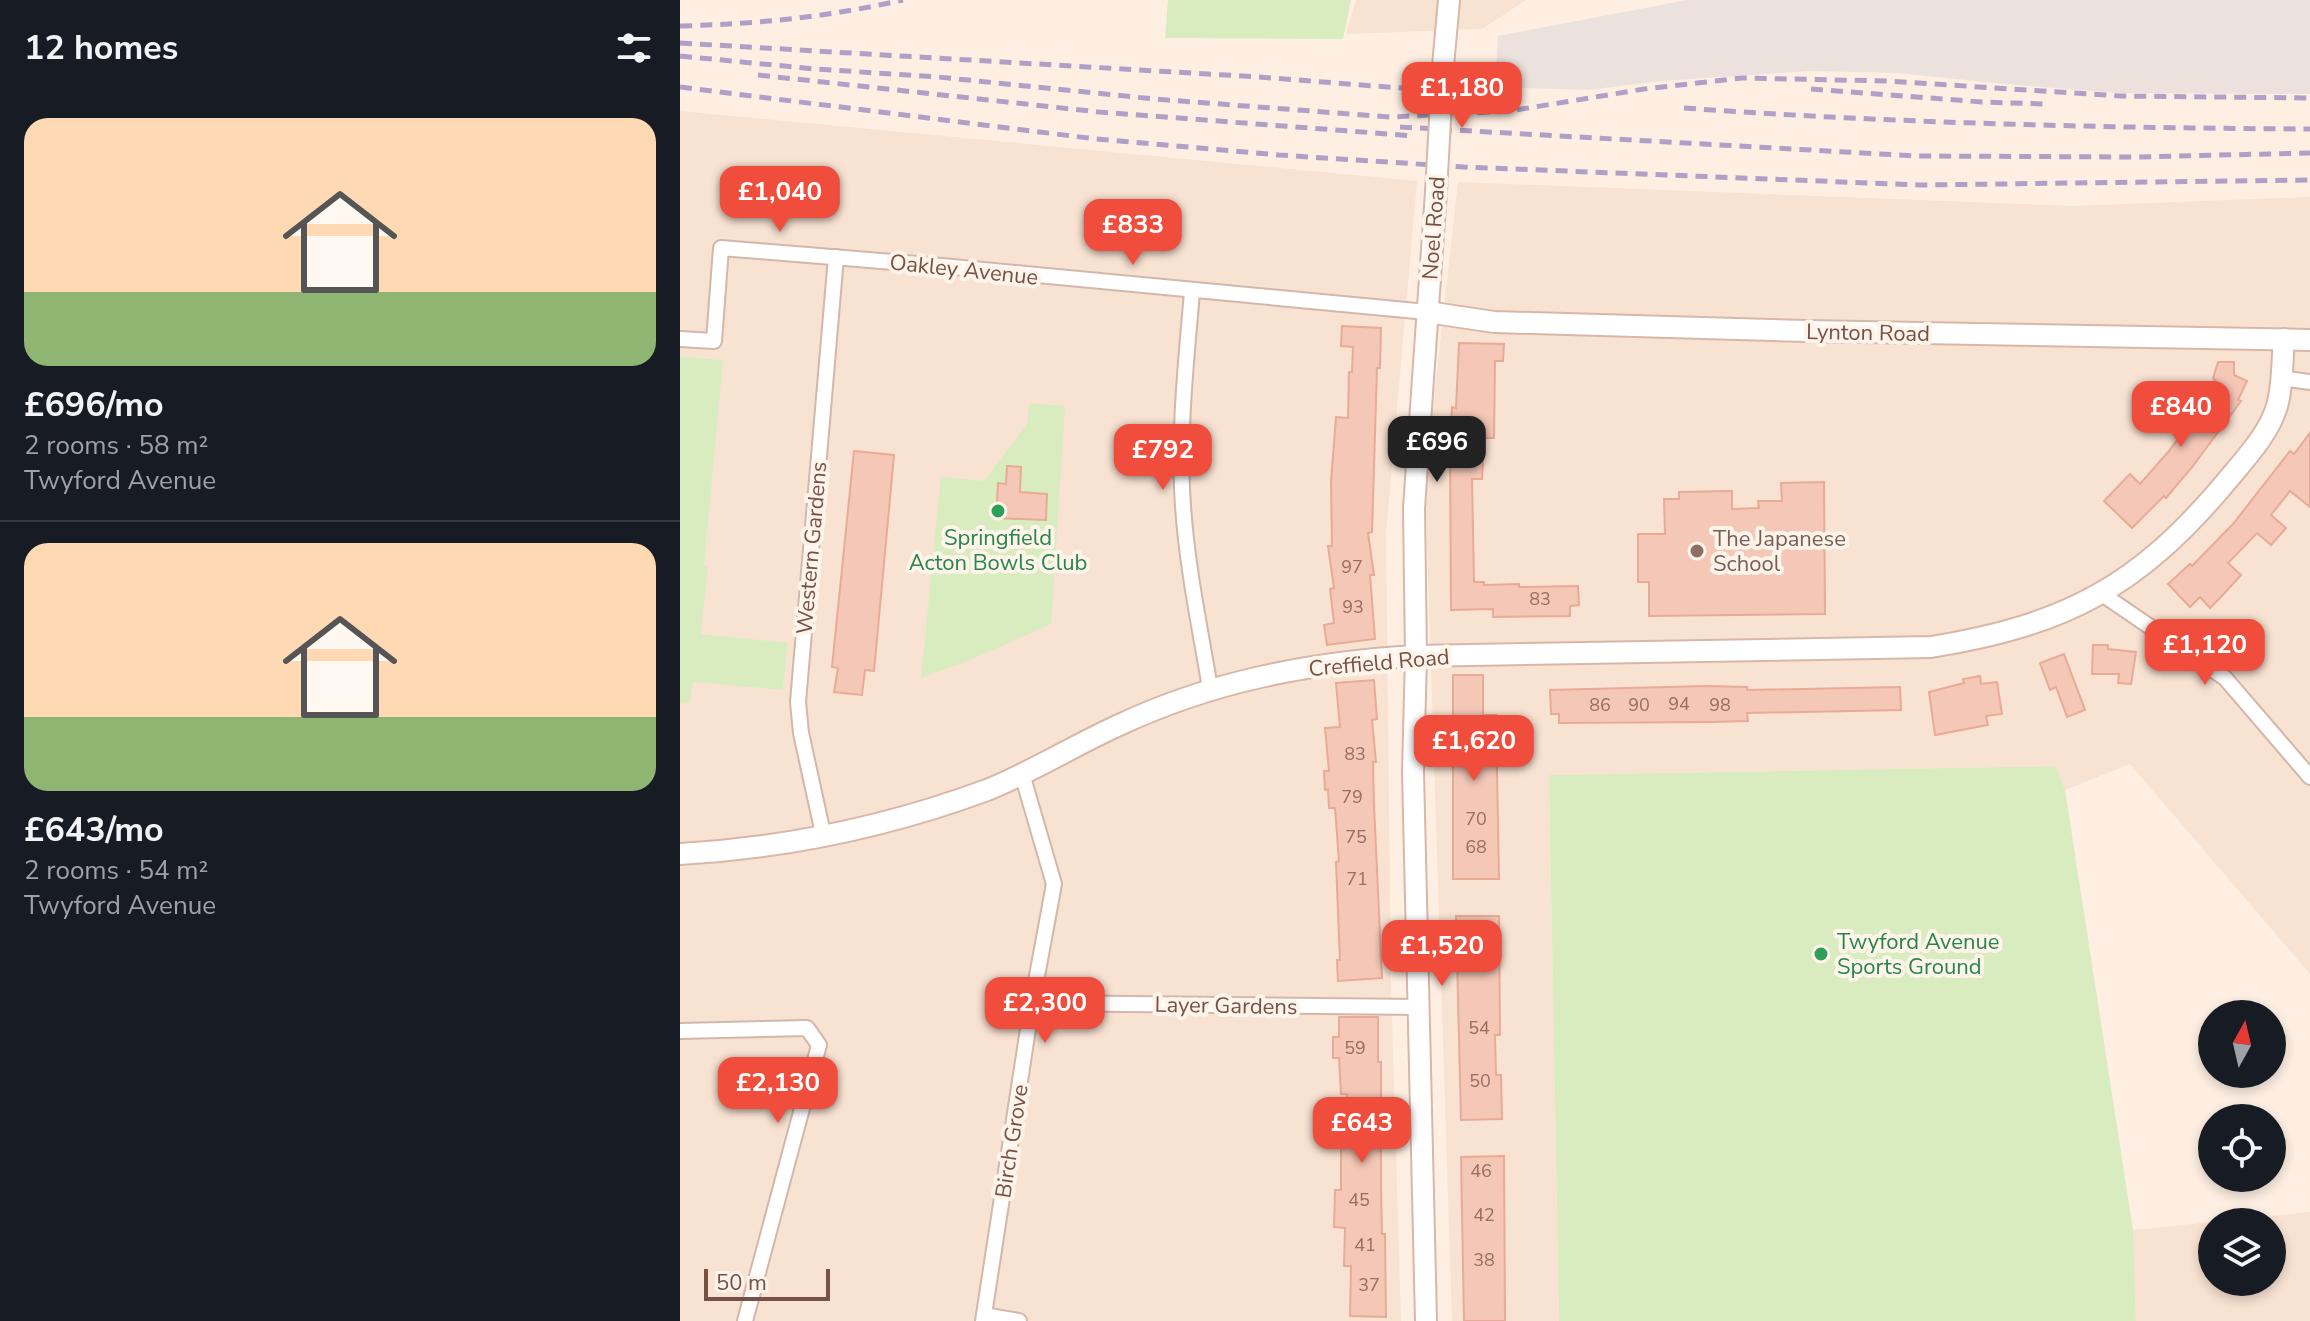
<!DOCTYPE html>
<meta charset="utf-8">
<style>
:root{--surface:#171b24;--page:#20242c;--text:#f1f3f6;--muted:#9ea1a6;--line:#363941;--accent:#f14d3d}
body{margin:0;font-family:"Nunito Sans",sans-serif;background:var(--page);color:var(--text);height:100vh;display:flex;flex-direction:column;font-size:30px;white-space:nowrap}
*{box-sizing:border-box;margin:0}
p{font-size:26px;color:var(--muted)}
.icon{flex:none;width:44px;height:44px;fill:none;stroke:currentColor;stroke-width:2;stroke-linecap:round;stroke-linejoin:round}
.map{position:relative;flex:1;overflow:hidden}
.details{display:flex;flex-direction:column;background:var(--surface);width:680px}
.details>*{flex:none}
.needle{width:52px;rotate:8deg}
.buttons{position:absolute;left:1518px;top:1000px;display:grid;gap:16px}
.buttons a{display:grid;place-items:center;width:88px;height:88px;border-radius:50%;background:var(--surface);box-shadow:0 4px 12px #0003;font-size:40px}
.scale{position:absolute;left:24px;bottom:20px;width:126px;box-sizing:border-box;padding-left:8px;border:4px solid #775146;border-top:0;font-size:22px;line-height:28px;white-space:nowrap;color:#775146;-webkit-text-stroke:6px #fff4ea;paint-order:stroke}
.price{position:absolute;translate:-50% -68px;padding:0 18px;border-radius:16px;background:var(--accent);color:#fff;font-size:26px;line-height:52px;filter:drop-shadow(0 2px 4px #0008)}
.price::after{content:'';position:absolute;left:50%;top:48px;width:24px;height:18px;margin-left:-12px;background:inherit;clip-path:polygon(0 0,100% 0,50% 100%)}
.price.selected{background:#222;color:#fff}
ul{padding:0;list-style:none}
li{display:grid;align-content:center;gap:16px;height:424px;padding:0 24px}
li+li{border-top:2px solid var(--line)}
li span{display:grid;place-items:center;height:248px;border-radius:24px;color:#555}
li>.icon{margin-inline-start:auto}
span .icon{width:144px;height:144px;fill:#fffc;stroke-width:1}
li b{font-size:34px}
h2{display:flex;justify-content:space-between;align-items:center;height:96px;padding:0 24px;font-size:34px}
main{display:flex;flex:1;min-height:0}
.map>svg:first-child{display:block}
.residential{fill:#f8e2d2}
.industrial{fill:#ece2dd}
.green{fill:#d8ecbf}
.building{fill:#f5c7b7;stroke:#e9aa96;stroke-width:2}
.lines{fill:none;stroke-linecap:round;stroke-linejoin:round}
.street-casing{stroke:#d2b7aa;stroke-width:18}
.secondary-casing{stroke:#d8b7a9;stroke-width:24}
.street{stroke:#fff;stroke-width:14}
.secondary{stroke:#fff;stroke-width:20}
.rail{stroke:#b0a0c8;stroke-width:5;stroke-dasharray:12 8;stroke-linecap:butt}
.secondary-bridge-casing{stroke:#d8b7a9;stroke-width:24;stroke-linecap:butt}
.secondary-bridge{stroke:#fff;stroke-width:20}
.leisure-dot{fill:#2e9e5b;stroke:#fff4ea;stroke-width:3}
.education-dot{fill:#8d6e63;stroke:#fff4ea;stroke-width:3}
.labels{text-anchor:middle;stroke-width:8;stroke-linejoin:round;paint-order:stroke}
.number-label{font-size:18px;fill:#966e62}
.street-label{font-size:22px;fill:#775146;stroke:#fff4ea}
.leisure-label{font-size:22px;fill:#27864d;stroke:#fff4ea}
.education-label{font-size:22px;fill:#785e54;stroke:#fff4ea;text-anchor:start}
</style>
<main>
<section class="details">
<h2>12 homes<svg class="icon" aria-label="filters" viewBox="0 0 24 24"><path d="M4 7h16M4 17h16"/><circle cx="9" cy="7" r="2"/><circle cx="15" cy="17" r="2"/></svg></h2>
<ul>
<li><span style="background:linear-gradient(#ffd9b3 70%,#8fb573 0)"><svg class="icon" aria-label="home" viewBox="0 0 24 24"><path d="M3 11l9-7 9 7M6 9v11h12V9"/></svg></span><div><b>£696/mo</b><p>2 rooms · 58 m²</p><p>Twyford Avenue</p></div></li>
<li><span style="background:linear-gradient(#ffd9b3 70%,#8fb573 0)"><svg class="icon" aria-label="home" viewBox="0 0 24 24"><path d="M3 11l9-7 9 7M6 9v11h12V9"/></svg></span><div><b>£643/mo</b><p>2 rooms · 54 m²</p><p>Twyford Avenue</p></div></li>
</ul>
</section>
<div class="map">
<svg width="1630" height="1321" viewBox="0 0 1630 1321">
<rect width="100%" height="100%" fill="#feefe2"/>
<g class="residential">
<path d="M676,0H846L802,29L666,34Z"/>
<path d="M0,111L737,181L706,533L711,985L721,1321H0V702L10,703L12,681L103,690L108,644L21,634L28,567H24L42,360L0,356Z"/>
<path d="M778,182L1392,206L1630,197V974L1450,764L1385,790L1376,766L869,775L879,1321H772L745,480Z"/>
<path d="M1630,1212V1321H1456L1453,1230L1532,1222V1282H1592V1222H1534Z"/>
</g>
<path class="industrial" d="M1007,0H1630V94L1439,93L1335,85L1217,73L1130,71L982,81L907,90L815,87L818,36Z"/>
<g class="green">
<path d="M488,0H671L663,39L485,38Z"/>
<path d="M0,356L43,360L24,566L28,567L21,634L108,643L103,690L13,682L10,703L0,702Z"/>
<path d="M349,403L385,406V409L371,624L290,660L241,678L261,477L304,481L347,424Z"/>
<path d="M1376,766L1385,790L1453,1230L1456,1321H879L869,775Z"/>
</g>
<g class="building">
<path d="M662,326L701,328L700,368H697L692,532L688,533L694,575H690L695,639L647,645L644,625L654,623L650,589L654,588L648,546H652L651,482L656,417L668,418L669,372H672L673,347L661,346Z"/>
<path d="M779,343L824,344L823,361H815L814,438H804L802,479H792L794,582H804V585L839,584V587L898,586L899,605L890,606V616L813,617V609L771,610L770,440L772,407L776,408Z"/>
<path d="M1538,362H1554V375L1567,381L1558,400L1561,401L1513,466L1486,498L1484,496L1452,528L1424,501L1450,474L1460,484L1489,451L1516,414L1513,412L1535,380L1533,378Z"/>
<path d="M1630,433V507L1610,491L1591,515L1606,528L1591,545L1577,533L1548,563L1561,575L1541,597L1530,608L1520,597L1510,607L1488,584L1510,564L1512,566L1553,524L1610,451L1614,454Z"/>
<path d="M174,451L214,455L194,671L185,670L182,695L154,692L158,668L152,667Z"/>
<path d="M327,466L341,467L340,492L367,494L366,520L316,518L318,483L326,484Z"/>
<path d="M1144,482L1145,614L969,616V582H958V534H985L984,499H999V492L1052,491V509L1079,508L1078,501H1102L1101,483Z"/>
<path d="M1413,645H1428V649L1456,652L1451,684L1438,683L1439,674H1412Z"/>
<path d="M1384,654L1405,710L1387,717L1376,687L1370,690L1360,663Z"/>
<path d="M773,675H803V715H816L819,879H773Z"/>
<path d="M1300,676L1301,684L1317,682L1322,714L1306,716L1308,725L1255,735L1249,692L1284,683L1283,679Z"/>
<path d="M694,680L697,719L692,720L696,762H693L694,805L702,978L658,981L657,960H660L656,862L659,861L655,808H649L648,789L645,790L644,771H649L645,728L660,727L656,683Z"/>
<path d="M1026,686L1067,687V690L1220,687L1221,710L1067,713L1068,721L1031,722L879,723V714H871L870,690Z"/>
<path d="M776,916H819L820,1035H815L816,1075H821L822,1119L781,1120Z"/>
<path d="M659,1017H698V1062H701V1190L702,1234H705L706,1317L670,1316L671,1266H664L665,1228L654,1227L655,1190H661V1147H666L667,1094H661L659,1058H653V1037H659Z"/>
<path d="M824,1156L825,1321H784L781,1157Z"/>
</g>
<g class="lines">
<defs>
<g id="street">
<path d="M512,292C506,363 498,435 503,506C507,567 520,628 530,688"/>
<path d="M0,339L34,341L41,248L262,266L747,312"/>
<path d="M1600,378L1630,382"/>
<path d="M1422,594L1545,678L1630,777"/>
<path d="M144,838L121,733L118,702L156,257"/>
<path d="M352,1003L740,1007"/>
<path d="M0,1031L127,1028L139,1045L65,1321"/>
<path d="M304,1315L339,1321"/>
<path d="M303,1321L352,1003L374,884L342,774"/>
</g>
<g id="secondary">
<path d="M763,66L769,0"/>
<path d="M747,312L814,322L1126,331L1630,340"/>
<path d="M0,854C106,848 207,827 307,790C352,772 393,746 437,726C532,681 632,662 736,656L1251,647C1386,625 1458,587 1546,482C1564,460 1589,434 1597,406C1603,386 1602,360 1604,339"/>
<path d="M746,1321L733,772L736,656L734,508L756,192"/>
</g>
</defs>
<use href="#street" class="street-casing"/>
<use href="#secondary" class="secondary-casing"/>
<use href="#street" class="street"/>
<use href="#secondary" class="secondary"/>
<g class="rail">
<path d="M0,26C78,24 147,17 223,0"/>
<path d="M0,43L579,77L836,97"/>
<path d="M0,56L135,69L258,77L474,99L710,117L830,111L964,89L1062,78L1207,81L1440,96L1630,98"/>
<path d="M78,75L419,112L735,136"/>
<path d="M0,87L416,139L599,155L784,167L1240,185L1630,180"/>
<path d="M1131,89L1302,102L1366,104"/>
<path d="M1004,108C1212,123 1421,128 1630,129"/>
<path d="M720,127L1237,156L1457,157L1630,153"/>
</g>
<defs>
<path id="secondary-bridge" d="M756,192L763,66"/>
</defs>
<use href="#secondary-bridge" class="secondary-bridge-casing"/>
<use href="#secondary-bridge" class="secondary-bridge"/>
</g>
<g class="leisure-dot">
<circle cx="318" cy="511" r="8"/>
<circle cx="1141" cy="954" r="8"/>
</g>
<circle class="education-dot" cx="1017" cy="551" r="8"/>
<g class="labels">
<g class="number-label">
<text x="672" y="573">97</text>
<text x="860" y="605">83</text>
<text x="673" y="613">93</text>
<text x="999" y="710">94</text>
<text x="920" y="711">86</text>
<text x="959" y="711">90</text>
<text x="1040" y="711">98</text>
<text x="675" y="760">83</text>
<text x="672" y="803">79</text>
<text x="796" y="825">70</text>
<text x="676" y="843">75</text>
<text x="796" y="853">68</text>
<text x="677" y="885">71</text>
<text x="799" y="1034">54</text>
<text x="675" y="1054">59</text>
<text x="800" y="1087">50</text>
<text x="801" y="1177">46</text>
<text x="679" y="1206">45</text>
<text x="804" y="1221">42</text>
<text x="685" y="1251">41</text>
<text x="804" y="1266">38</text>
<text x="689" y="1291">37</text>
</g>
<g class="street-label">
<text transform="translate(753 228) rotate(-86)" y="8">Noel Road</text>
<text transform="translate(284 269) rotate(6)" y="8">Oakley Avenue</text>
<text transform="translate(1188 332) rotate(1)" y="8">Lynton Road</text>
<text transform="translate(131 548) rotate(-85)" y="8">Western Gardens</text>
<text transform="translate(699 662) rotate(-5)" y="8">Creffield Road</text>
<text transform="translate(546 1005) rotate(1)" y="8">Layer Gardens</text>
<text transform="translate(331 1141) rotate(-81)" y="8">Birch Grove</text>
</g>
<g class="leisure-label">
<text x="318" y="545">Springfield<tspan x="318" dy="25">Acton Bowls Club</tspan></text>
<text x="1157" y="949" text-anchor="start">Twyford Avenue<tspan x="1157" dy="25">Sports Ground</tspan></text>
</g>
<g class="education-label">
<text x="1033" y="546">The Japanese<tspan x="1033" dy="25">School</tspan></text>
</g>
</g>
</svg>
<div class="buttons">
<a><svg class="needle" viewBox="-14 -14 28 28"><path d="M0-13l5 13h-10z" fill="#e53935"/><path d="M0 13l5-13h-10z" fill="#9ea1a6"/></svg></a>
<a><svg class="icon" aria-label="locate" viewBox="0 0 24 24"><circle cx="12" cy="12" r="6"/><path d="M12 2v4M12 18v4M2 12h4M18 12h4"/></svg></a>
<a><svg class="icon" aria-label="layers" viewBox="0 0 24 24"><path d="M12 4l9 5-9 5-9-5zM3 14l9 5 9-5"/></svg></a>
</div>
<div class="scale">50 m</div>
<b class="price" style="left:782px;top:130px">£1,180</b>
<b class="price" style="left:100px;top:234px">£1,040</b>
<b class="price" style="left:453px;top:267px">£833</b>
<b class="price" style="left:1501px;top:449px">£840</b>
<b class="price selected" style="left:757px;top:484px">£696</b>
<b class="price" style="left:483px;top:492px">£792</b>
<b class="price" style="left:1525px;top:687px">£1,120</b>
<b class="price" style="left:794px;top:783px">£1,620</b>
<b class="price" style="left:762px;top:988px">£1,520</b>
<b class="price" style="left:365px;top:1045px">£2,300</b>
<b class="price" style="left:98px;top:1125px">£2,130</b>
<b class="price" style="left:682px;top:1165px">£643</b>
</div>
</main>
